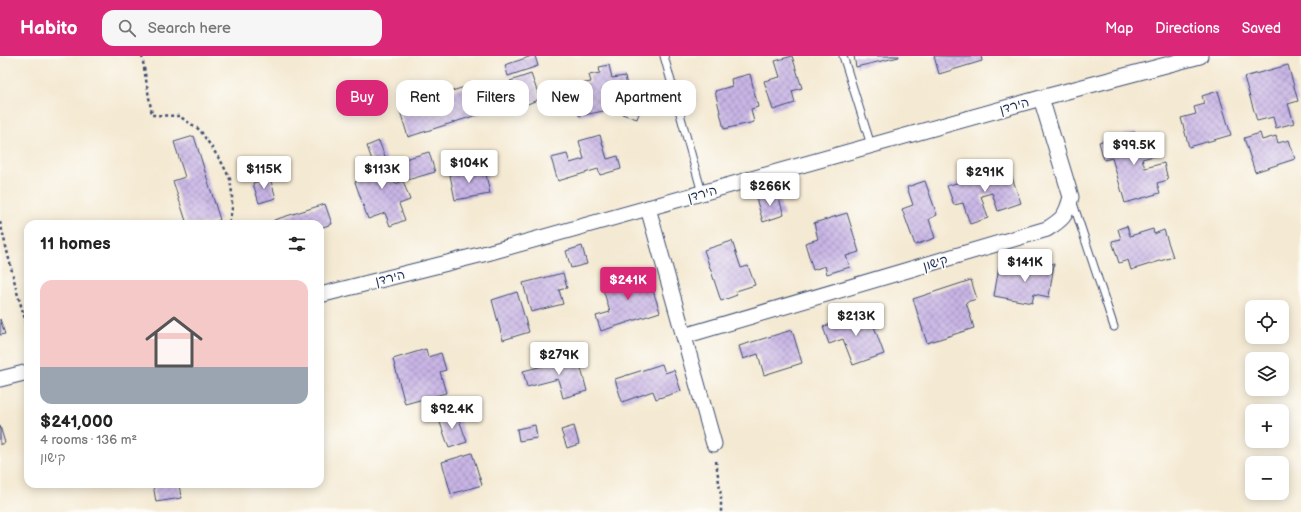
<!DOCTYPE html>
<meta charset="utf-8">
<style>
:root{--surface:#fff;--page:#f6f6f6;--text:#222;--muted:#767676;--accent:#db2777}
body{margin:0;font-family:"Balsamiq Sans","Playpen Sans Hebrew",sans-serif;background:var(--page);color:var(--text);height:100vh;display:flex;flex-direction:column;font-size:15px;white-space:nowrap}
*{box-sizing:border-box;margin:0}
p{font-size:13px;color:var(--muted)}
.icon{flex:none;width:22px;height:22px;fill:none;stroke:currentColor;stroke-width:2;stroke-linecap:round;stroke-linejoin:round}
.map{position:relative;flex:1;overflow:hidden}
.sheet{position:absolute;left:24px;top:164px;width:300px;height:268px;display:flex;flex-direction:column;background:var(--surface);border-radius:12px;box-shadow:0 2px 10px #0003}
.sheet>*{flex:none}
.banner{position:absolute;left:336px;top:24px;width:380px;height:36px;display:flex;gap:8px}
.fabs{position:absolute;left:1245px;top:244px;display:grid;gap:8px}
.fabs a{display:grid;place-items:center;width:44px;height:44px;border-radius:8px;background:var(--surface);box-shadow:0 2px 10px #0003;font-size:20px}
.price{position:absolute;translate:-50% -34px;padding:0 9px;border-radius:4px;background:#fff;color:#222;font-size:13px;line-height:26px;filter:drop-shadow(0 1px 2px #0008)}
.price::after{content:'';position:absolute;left:50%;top:24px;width:12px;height:9px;margin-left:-6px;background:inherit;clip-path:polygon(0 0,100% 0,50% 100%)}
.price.active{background:var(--accent);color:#fff}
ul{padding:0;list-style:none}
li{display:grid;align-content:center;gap:8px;height:212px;padding:0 16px}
li span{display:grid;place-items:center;height:124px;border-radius:12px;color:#555}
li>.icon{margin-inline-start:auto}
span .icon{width:72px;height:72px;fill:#fffc;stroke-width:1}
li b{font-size:17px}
h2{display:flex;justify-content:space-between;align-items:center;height:48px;padding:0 16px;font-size:17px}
.chip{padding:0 14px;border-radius:12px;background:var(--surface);box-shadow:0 2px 10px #0003;font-size:14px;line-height:36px}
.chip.active{background:var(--accent);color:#fff}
header{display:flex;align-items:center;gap:24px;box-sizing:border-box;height:56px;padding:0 20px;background:var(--accent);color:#fff}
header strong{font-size:19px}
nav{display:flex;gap:22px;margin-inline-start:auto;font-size:14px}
.search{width:280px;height:36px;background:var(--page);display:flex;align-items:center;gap:10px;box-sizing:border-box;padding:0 14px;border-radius:12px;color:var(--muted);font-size:15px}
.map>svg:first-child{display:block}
.building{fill:url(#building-cross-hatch)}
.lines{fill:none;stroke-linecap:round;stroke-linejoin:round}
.service-casing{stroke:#3c4b6f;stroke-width:9}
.minor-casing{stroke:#3c4b6f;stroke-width:17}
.path{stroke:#3c4b6f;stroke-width:2.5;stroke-dasharray:3 3;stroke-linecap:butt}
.service{stroke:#fff;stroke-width:7}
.minor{stroke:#fff;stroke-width:15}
.labels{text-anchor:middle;stroke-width:3.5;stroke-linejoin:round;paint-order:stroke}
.street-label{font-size:13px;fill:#1b2f5e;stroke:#fdfcf7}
</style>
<header>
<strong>Habito</strong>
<div class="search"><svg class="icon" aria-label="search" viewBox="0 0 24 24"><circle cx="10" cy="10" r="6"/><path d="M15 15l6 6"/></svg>Search here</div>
<nav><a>Map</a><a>Directions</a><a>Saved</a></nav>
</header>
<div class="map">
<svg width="1301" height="456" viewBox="0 0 1301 456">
<defs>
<pattern id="building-cross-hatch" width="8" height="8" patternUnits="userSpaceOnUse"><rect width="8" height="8" fill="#c9b5e5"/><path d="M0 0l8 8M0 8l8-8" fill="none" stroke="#a294bd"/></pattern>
</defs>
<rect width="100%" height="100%" fill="#fdfcf7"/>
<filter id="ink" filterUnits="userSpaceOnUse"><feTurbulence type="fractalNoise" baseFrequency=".025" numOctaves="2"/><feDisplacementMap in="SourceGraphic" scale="8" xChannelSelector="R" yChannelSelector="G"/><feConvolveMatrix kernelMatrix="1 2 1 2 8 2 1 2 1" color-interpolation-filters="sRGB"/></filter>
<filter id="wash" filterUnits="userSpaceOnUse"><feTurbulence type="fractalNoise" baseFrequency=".012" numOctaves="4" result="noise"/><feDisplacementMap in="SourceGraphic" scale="16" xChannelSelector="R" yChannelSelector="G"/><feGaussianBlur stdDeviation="0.9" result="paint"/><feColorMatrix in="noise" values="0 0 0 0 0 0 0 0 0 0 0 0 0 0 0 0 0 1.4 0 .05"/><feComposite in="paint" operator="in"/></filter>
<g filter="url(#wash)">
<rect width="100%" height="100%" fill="#f4e9d2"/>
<g id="blocks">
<g class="building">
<path d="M532,0H535L538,10L508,20L505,9Z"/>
<path d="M792,0L802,32L792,35L795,47L773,54L764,25L780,21L775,5Z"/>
<path d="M854,0H899V1L856,11Z"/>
<path d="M934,0H981L982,5L939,18Z"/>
<path d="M609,9L612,22L625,20L627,30L618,32L619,38L611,40L613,53L579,60L573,29L591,26L589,19L600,17L599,11Z"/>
<path d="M1288,9L1298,45L1288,48L1294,67L1276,72L1273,61L1257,65L1244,21Z"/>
<path d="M531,18L540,43L520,51L510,25Z"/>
<path d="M750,18L758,51L751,53L754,66L724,73L715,35L732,30L731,23Z"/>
<path d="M474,28L483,57L408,81L399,52Z"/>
<path d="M1218,35L1231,79L1189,91L1181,62L1196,58L1194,51L1205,48L1202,40Z"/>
<path d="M629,38L644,43L637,63L622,58Z"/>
<path d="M1135,76L1139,87L1150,84L1154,100L1142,103L1145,112L1164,107L1168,124L1157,127L1160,137L1125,147L1112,102L1104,104L1099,86Z"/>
<path d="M1260,77L1262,84L1276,80L1278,87L1289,84L1295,103L1255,116L1244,82Z"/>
<path d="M600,79L607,103L618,100L621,113L600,119L598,113L558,125L551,102L567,98L570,107L584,103L579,85Z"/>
<path d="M194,80L220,164L209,168H187L173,125L185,121L174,86Z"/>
<path d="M379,85L395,128L403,125L410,144L399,148L405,164L390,170L385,157L368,163L355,126L377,118L367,90Z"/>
<path d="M429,96L435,116L404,125L398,105Z"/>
<path d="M1008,110L1021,147L998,155L992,137L981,140L988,162L970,168L963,147L954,149L947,130Z"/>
<path d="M459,112L460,118L485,113L490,138L455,144L449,114Z"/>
<path d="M270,122L276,142L259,147L253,127Z"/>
<path d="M925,125L937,159L929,163L935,182L915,189L902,153L913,149L907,131Z"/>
<path d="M777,136L784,159L763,166L756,142Z"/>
<path d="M325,148L332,168L320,172V168H275L274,164Z"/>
<path d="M847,157L859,196L846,200L850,211L827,218L825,210L813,214L805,187L818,183L814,167Z"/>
<path d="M1127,170L1130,180L1153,173L1154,178L1164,174L1173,201L1131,214L1128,204L1119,207L1112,185L1121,183L1118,173Z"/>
<path d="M732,185L741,212L748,210L755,229L736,235L737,239L721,245L704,194Z"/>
<path d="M582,190L587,208L571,212L566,195Z"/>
<path d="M1034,205L1054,208L1049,241L1034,238L1032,247L994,240L999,211L1032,217Z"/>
<path d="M647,216L660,256L601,275L596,260L610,256L602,230Z"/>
<path d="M563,217L567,232L559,234L563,248L531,256L523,227Z"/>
<path d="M971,224L977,243L966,246L974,272L927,287L913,243Z"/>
<path d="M517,236L529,276L503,284L492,244Z"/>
<path d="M868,254L884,298L853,309L843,283L829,288L823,271Z"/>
<path d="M0,263L5,278L0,279Z"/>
<path d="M792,274L802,307L764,319L758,298L743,303L739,290Z"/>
<path d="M426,293L428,301L441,297L446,314L440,316L446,337L405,348L393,303Z"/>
<path d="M578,301L587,335L563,342L558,323L527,331L523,315Z"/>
<path d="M662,308L665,317L674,314L681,335L656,343L653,335L622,346L615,323Z"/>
<path d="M456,355L467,386L449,392L438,361Z"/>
<path d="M535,369L537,382L519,385L517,373Z"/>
<path d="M0,370L5,387L0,389Z"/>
<path d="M574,370L579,388L567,392L561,374Z"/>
<path d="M472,397L482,429L451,438L442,406Z"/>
<path d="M153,428H179L181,442L156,446Z"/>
</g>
</g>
</g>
<g filter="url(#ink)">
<use href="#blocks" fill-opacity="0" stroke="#3c4b6f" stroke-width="1"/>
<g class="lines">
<defs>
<g id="service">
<path d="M664,0L702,137"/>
<path d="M843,0L871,89"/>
<path d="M1072,144L1114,271"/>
</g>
<g id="minor">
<path d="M648,152L714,388"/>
<path d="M320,239L487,197L1041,42L1200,0"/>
<path d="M684,280L1047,173C1063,163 1066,160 1071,141L1041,42"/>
<path d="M0,323L28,316"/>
</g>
</defs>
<use href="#service" class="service-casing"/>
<use href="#minor" class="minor-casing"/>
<g class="path">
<path d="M142,0L152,59L179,60L200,74L222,107L230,123L232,137V153L229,168"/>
<path d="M0,166L17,236L28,273"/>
<path d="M716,405L721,441V456"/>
</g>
<use href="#service" class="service"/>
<use href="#minor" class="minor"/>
</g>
</g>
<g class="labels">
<g class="street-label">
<text transform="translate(1014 49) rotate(-16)" y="5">הירדן</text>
<text transform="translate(702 137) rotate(-16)" y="5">הירדן</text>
<text transform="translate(935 206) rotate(-17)" y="5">קישון</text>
<text transform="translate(390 221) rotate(-14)" y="5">הירדן</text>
</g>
</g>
</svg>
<div class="fabs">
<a><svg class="icon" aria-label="locate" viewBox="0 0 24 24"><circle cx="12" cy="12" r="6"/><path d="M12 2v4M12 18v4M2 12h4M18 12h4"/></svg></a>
<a><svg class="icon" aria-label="layers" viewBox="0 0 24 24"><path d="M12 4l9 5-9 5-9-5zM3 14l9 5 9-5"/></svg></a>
<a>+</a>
<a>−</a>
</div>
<b class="price" style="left:1134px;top:110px">$99.5K</b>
<b class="price" style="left:469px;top:128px">$104K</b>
<b class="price" style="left:264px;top:134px">$115K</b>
<b class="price" style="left:382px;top:134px">$113K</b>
<b class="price" style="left:985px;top:137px">$291K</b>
<b class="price" style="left:770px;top:151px">$266K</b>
<b class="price" style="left:1025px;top:227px">$141K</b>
<b class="price active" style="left:628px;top:245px">$241K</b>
<b class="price" style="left:856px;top:281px">$213K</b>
<b class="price" style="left:559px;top:320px">$279K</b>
<b class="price" style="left:452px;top:374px">$92.4K</b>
<div class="banner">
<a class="chip active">Buy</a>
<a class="chip">Rent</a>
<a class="chip">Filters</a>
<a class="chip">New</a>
<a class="chip">Apartment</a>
</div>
<section class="sheet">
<h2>11 homes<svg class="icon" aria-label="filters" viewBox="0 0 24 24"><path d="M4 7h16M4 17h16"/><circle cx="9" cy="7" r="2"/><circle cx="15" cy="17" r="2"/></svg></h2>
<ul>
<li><span style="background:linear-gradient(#f6c9c9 70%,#9aa5b1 0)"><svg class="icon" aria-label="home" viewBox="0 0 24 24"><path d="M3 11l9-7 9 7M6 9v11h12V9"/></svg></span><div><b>$241,000</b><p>4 rooms · 136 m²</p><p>קישון</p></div></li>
</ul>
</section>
</div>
